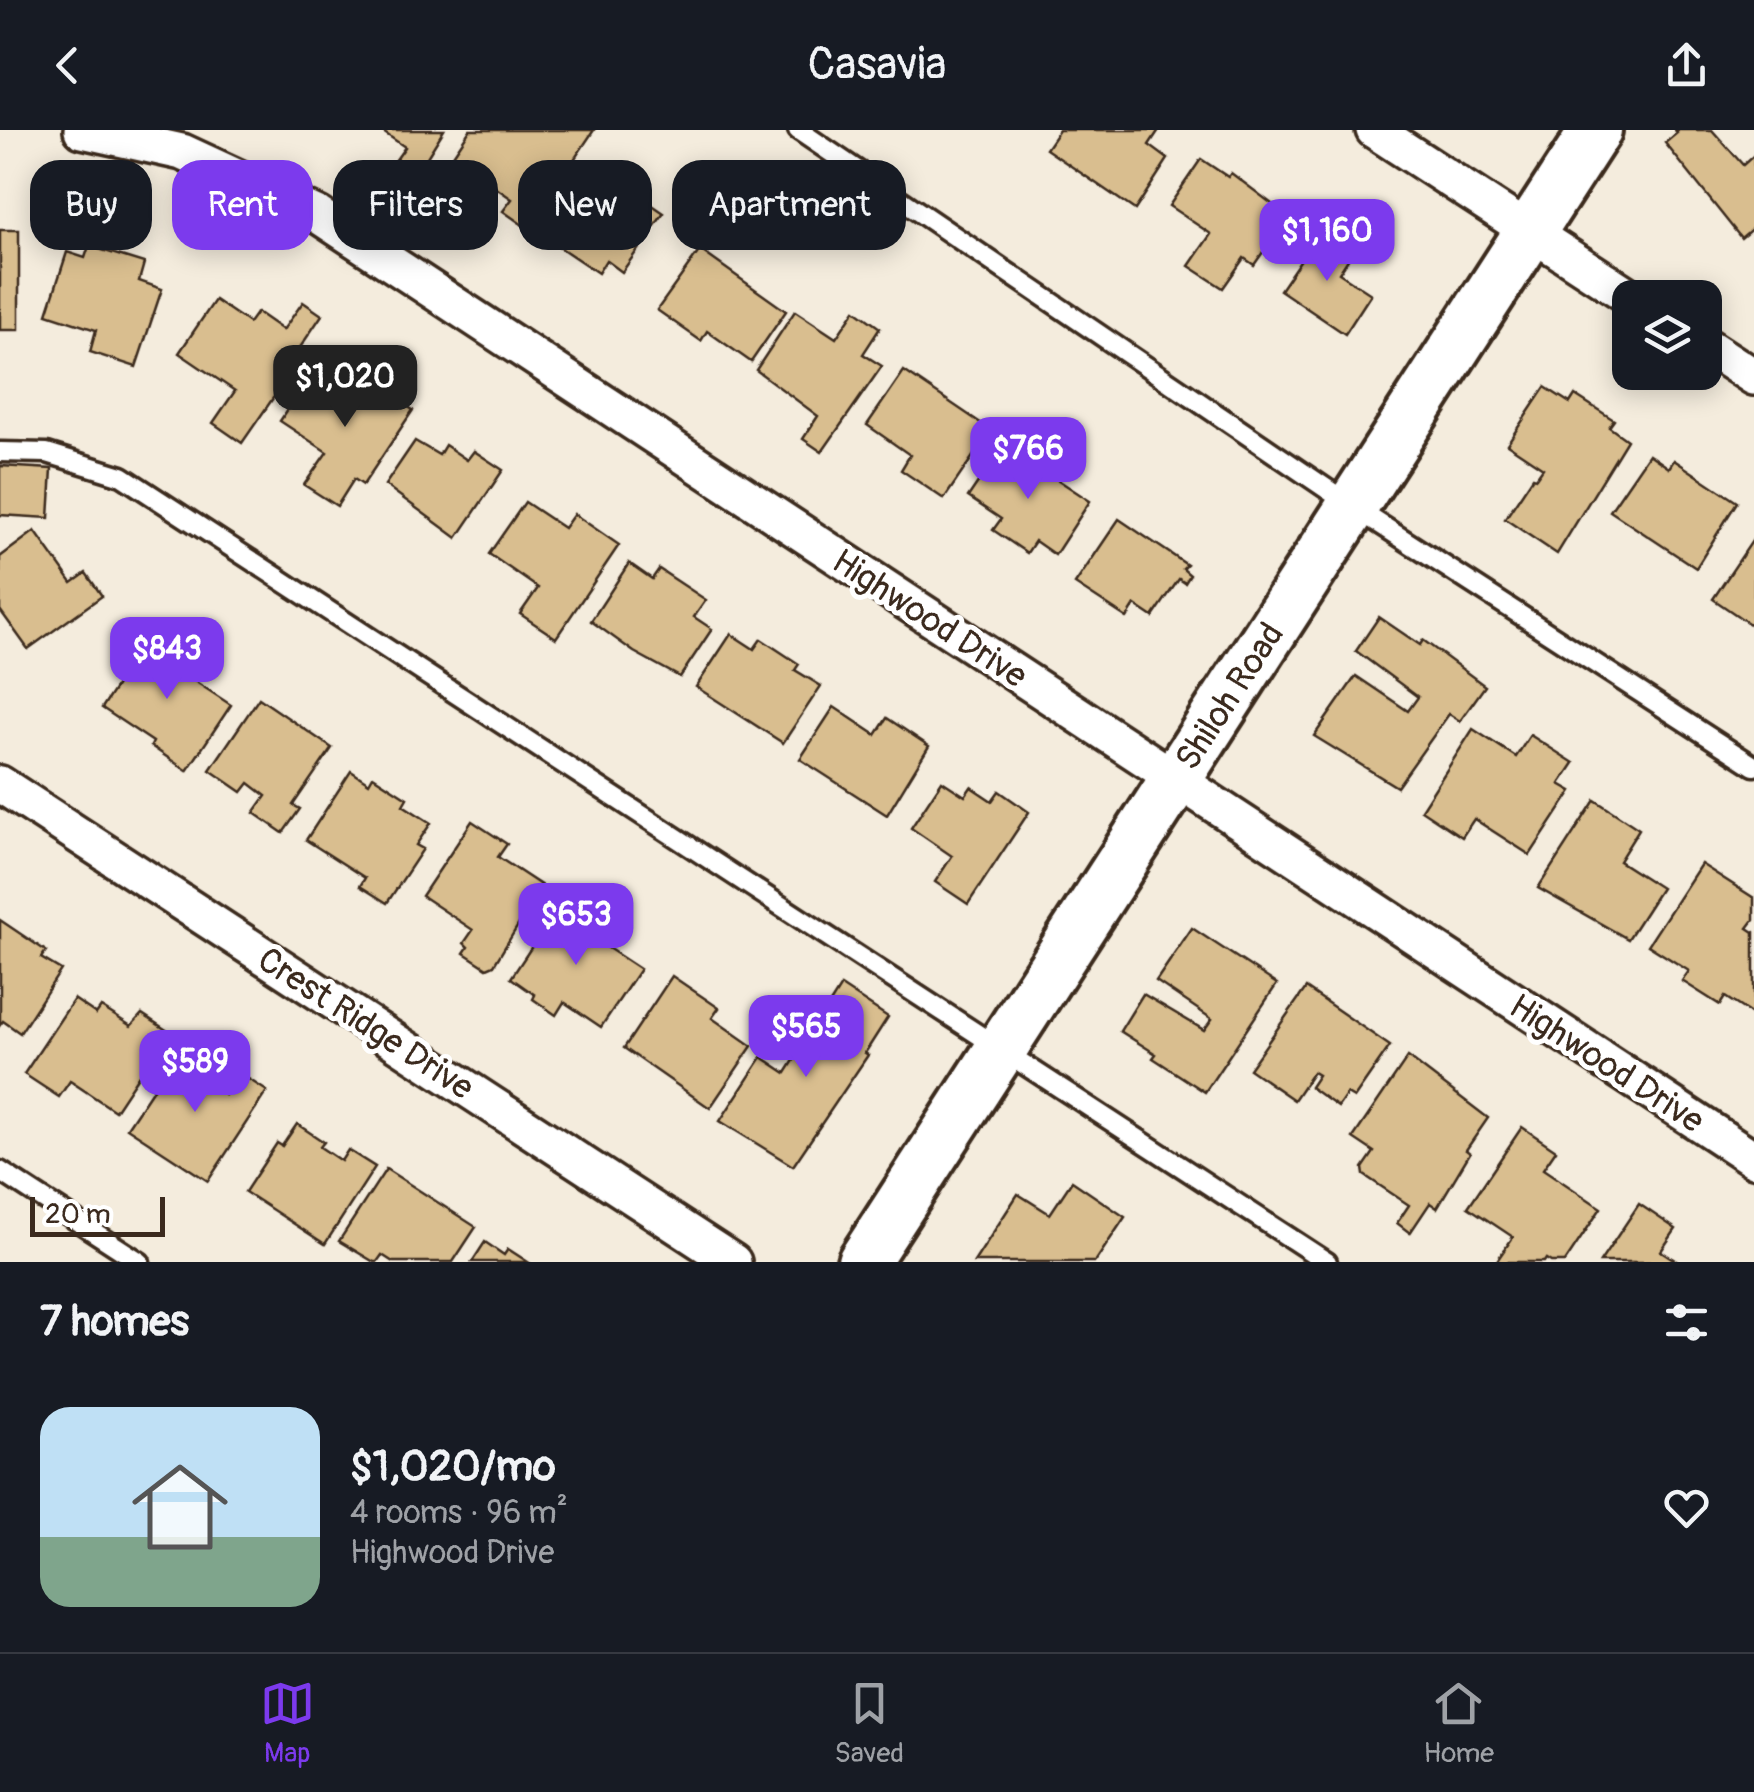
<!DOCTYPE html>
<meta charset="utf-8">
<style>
:root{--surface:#171b24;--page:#242831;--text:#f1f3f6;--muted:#9ea1a6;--line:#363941;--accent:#7c3aed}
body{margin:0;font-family:Pangolin,sans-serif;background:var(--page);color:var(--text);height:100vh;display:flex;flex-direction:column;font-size:38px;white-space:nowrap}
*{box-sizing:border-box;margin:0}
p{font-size:32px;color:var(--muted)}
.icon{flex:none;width:55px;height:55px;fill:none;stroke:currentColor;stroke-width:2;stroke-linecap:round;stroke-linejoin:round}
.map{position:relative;height:1132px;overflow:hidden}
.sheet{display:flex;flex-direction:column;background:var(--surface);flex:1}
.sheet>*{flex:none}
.hud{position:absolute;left:30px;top:30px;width:1000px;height:90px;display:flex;gap:20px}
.tools{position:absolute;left:1612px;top:150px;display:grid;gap:20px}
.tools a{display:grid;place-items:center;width:110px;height:110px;border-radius:20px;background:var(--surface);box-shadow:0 5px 25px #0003;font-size:50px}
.scale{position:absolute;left:30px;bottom:25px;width:135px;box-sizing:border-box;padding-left:10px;border:5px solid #3b2a1e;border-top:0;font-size:28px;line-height:35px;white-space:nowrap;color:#3b2a1e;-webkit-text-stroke:8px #fff;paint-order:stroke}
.price{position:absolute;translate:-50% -85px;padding:0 22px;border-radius:20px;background:var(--accent);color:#fff;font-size:32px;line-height:65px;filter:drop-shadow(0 2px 5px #0008)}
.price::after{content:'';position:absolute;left:50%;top:60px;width:30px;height:22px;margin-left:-15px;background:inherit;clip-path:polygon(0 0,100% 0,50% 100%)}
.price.on{background:#222;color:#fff}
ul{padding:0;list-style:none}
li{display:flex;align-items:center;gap:30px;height:250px;padding:0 40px}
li+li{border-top:2px solid var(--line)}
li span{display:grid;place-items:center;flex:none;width:280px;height:200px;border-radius:30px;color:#555}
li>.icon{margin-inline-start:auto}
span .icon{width:120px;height:120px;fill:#fffc;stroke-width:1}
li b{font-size:42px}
h2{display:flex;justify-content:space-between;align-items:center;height:120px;padding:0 40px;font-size:42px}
.pill{padding:0 35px;border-radius:30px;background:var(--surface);box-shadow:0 5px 25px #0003;font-size:35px;line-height:90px}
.pill.on{background:var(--accent);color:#fff}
header{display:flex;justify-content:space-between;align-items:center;height:130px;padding:0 40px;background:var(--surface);font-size:45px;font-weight:600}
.tabs{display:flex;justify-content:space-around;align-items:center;height:140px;border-top:2px solid var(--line);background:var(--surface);font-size:28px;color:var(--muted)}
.tabs a{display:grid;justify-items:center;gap:5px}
.tabs .on{color:var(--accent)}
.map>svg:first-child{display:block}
.building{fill:#d9be8f;stroke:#3b2a1e;stroke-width:2.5}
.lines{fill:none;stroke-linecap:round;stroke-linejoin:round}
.lane-casing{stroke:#3b2a1e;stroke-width:25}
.street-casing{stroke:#3b2a1e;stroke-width:42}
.secondary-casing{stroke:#3b2a1e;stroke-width:58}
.lane{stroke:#fff;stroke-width:18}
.street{stroke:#fff;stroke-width:35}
.secondary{stroke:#fff;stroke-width:50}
.labels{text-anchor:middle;stroke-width:10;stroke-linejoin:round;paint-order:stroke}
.street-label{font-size:35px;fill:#3b2a1e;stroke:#fff}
</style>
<header><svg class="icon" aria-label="back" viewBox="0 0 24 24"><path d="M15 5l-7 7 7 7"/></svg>Casavia<svg class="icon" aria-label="share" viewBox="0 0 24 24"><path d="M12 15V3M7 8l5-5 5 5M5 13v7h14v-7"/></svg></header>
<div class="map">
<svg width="1754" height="1132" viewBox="0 0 1754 1132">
<rect width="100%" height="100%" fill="#f4ecdd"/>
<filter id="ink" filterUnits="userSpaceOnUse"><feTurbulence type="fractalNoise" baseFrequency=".01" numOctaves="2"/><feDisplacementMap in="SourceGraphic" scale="20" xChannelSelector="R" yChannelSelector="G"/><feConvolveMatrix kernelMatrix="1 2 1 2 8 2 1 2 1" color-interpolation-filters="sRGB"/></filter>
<g filter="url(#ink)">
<g class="building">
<path d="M380,0H444L411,53L390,38L405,17Z"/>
<path d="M470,0H594L544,74L546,76L530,100L503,81L512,69L452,27Z"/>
<path d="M1059,0H1159L1149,15L1168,29L1135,80L1046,19Z"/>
<path d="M1675,0H1712L1743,35L1754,25V97L1741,108L1665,13L1677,3Z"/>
<path d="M1201,29L1228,47L1231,43L1288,86L1254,135L1244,128L1223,158L1189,136L1211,104L1169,76Z"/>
<path d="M590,45L616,63L622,54L664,83L622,142L606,130L598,143L546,108Z"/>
<rect x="0" y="100" width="19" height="100"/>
<path d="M1321,100L1353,122L1339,143L1371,164L1345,204L1280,160Z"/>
<path d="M89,116L144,133L139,151L162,159L136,237L90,222L96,200L47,184L67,122L85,128Z"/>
<path d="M700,120L786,181L751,232L707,201L701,211L657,180Z"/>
<path d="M215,170L249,193L257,182L283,200L303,172L322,185L299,219L305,222L242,313L213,293L235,261L179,223Z"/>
<path d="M855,180L880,198L863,224L882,236L822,322L803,309L818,286L756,240L795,181L836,208Z"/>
<path d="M316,237L356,264L366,249L413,280L363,355L354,349L337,376L304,355L327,322L280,291Z"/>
<path d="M904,241L991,300L944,369L901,340L910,325L867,295Z"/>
<path d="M1545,257L1570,273L1575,265L1614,290L1609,297L1627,310L1557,424L1505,389L1533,347L1536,348L1543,338L1507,314Z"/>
<path d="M415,311L439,325L445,315L467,330L474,321L503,340L457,408L385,355Z"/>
<path d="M1004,314L1090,371L1055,425L1035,411L1027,423L993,400L1001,389L968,367Z"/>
<path d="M1649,324L1669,338L1674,330L1737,372L1696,438L1610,381Z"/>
<path d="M0,336L52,339L49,388L0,385Z"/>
<path d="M525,372L564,398L574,384L619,415L556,508L520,484L538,458L489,424Z"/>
<path d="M1119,389L1187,435L1183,439L1190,445L1185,453L1179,449L1153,487L1135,475L1127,488L1075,454Z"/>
<path d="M35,401L72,453L86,443L102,466L28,519L0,480V427Z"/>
<path d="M1754,408V497L1713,469Z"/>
<path d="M629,433L652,449L659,439L706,470L694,487L712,499L680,547L634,522L591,491Z"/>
<path d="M1379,487L1420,515L1423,510L1485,556L1460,591L1449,584L1397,657L1314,606L1356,546L1408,581L1418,567L1356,521Z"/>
<path d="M151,503L202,537L193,550L231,575L187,641L151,616L153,612L102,578Z"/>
<path d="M731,504L754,519L761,509L799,534L795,540L821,556L783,613L696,557Z"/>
<path d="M259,568L332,618L293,675L300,679L283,703L254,683L266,666L249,653L242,662L210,640Z"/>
<path d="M834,577L876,605L887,588L929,616L887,685L800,629Z"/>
<path d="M1473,599L1516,627L1530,605L1574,633L1560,654L1572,661L1530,725L1474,689L1462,707L1421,680Z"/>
<path d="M351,641L369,653L373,646L407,668L403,675L431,693L416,715L423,719L387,773L360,756L365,748L306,710Z"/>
<path d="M942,651L965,666L971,657L992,671L999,661L1029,682L968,774L935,752L952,726L911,698Z"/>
<path d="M1595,670L1639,699L1619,731L1661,758L1628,809L1538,758Z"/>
<path d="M472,691L507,714L498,727L542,756L494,835L487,838L464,823L468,817L464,813L473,800L422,766Z"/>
<path d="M1701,734L1754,768V790L1748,798L1754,802V886L1725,867L1720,875L1682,851L1689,841L1648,815Z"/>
<path d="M583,780L615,802L605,816L640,839L601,897L564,872L556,885L533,869L535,865L511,848L554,783L572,795Z"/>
<path d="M0,790L46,821L41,828L61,840L20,903L3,891L0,895Z"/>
<path d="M1192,798L1277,854L1205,962L1153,928L1156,924L1120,901L1143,864L1204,900L1212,889L1156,851Z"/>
<path d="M672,846L719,878L712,888L752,916L710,978L624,918Z"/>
<path d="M841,856L888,887L865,923L868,925L793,1036L720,991L762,927L786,943Z"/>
<path d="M1306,858L1390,916L1354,968L1347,964L1338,977L1310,957L1318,945L1313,942L1294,970L1249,939Z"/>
<path d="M74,869L96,884L101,877L131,896L142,884L168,901L115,981L70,951L59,967L24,944Z"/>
<path d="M179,920L212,942L206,951L225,965L239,943L267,961L208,1051L127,998Z"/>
<path d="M1408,927L1488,988L1466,1020L1470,1023L1437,1078L1430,1073L1410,1103L1397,1093L1409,1075L1364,1045L1363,1038L1374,1022L1353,1008Z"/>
<path d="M297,994L324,1012L320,1017L341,1031L348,1020L375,1037L325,1114L245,1062L277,1013L282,1016Z"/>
<path d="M1522,997L1556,1020L1543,1039L1601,1078L1565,1132H1551L1546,1129L1544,1132H1496L1513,1107L1468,1077Z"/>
<path d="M386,1039L476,1097L453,1132H393L382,1125L377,1132H374L339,1111Z"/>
<path d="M1072,1051L1125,1087L1095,1132H974L1018,1064L1050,1084Z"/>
<path d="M1639,1074L1676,1099L1661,1121L1678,1132H1600Z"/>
<path d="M485,1112L504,1125L508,1119L528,1132H472Z"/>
</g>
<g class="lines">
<defs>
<g id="lane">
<path d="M798,0L1352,376L1754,636"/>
<path d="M0,322L47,323L122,346L1327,1132"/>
<path d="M0,1041L140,1132"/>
</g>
<g id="street">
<path d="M82,0L182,22L318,85L1754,1029"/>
<path d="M1374,0L1632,168"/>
<path d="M1705,215L1754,247"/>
<path d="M0,654L733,1132"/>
</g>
<path id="secondary" d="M863,1132L1596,0"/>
</defs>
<use href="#lane" class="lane-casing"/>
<use href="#street" class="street-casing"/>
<use href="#secondary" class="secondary-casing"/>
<use href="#lane" class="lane"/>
<use href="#street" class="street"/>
<use href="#secondary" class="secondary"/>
</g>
</g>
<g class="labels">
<g class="street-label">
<text transform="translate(930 488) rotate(33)" y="12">Highwood Drive</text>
<text transform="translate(1229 566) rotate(-57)" y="12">Shiloh Road</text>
<text transform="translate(366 893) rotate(33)" y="12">Crest Ridge Drive</text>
<text transform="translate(1607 933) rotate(33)" y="12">Highwood Drive</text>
</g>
</g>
</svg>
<div class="tools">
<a><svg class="icon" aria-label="layers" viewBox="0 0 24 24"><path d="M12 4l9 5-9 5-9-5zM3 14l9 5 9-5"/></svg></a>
</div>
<div class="scale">20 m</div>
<b class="price" style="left:1327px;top:154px">$1,160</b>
<b class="price on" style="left:345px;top:300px">$1,020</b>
<b class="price" style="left:1028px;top:372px">$766</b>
<b class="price" style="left:167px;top:572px">$843</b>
<b class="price" style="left:576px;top:838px">$653</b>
<b class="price" style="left:806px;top:950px">$565</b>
<b class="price" style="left:195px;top:985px">$589</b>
<div class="hud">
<a class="pill">Buy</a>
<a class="pill on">Rent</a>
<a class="pill">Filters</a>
<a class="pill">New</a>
<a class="pill">Apartment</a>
</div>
</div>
<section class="sheet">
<h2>7 homes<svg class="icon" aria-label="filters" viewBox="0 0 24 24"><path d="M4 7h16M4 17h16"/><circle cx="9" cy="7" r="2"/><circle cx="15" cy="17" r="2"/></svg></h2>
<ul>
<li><span style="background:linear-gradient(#bfe0f5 65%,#7fa58c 0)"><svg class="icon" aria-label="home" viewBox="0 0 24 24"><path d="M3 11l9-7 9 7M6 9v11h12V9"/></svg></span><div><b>$1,020/mo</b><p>4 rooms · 96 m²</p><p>Highwood Drive</p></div><svg class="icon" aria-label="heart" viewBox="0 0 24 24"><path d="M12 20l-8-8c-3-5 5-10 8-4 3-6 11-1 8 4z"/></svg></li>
</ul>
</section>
<nav class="tabs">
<a class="on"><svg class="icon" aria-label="map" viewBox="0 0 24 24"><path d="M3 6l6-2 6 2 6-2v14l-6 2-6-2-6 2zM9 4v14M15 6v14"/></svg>Map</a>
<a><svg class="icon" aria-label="saved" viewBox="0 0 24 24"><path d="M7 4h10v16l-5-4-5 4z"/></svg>Saved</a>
<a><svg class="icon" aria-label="home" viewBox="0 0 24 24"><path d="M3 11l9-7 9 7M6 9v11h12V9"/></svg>Home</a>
</nav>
